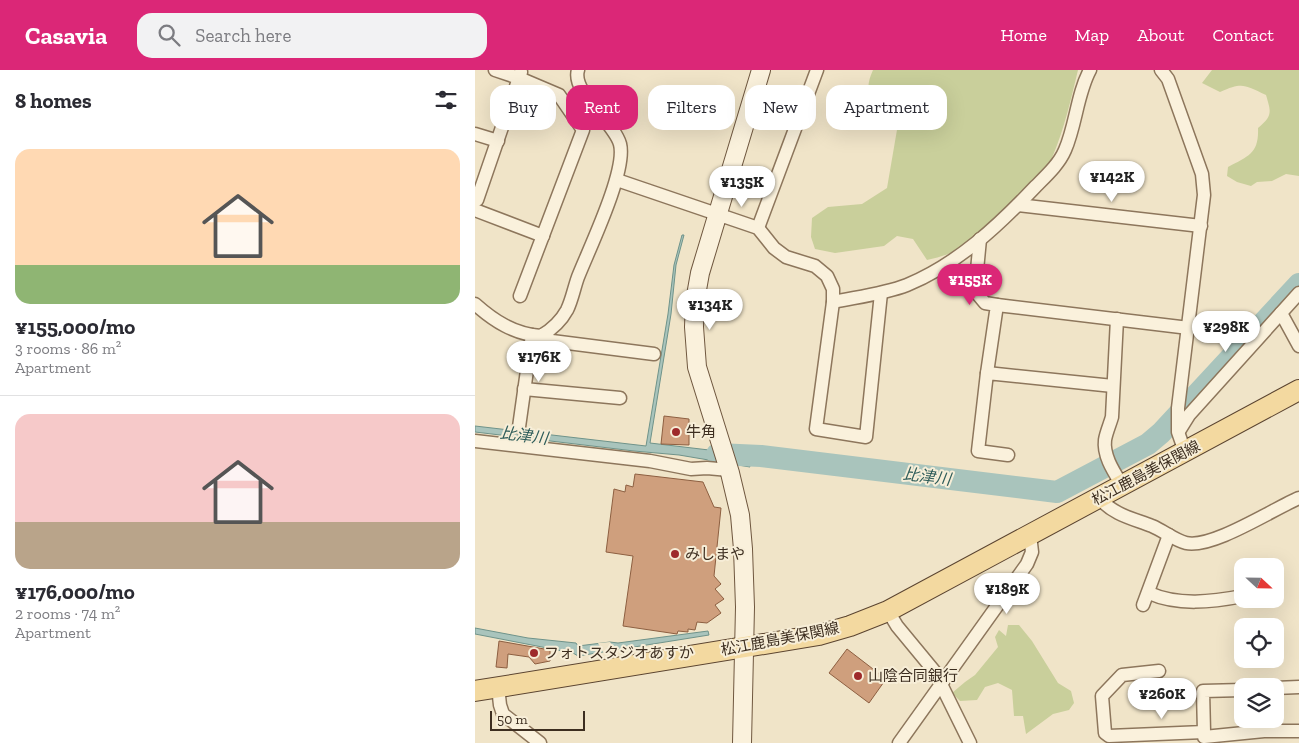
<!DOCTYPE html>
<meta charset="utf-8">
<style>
:root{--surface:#fff;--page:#f2f2f3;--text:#2b2b33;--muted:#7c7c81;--line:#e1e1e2;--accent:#db2777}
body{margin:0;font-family:"Zilla Slab","Noto Sans JP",serif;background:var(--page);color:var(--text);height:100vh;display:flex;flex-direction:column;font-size:19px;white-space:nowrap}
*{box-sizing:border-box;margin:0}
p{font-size:16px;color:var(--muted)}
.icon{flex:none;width:28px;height:28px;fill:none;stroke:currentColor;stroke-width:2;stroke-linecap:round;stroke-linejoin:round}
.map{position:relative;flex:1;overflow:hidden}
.details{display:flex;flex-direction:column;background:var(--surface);width:475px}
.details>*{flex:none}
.hud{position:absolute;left:15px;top:15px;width:475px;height:45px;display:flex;gap:10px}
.needle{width:32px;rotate:112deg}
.fabs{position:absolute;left:759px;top:488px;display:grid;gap:10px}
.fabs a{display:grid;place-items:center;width:50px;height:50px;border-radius:10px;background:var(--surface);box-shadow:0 5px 20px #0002;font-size:25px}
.scale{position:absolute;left:15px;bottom:12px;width:95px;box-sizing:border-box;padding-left:5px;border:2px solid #3d2e20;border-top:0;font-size:14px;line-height:18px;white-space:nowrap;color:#3d2e20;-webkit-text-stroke:4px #f7eed8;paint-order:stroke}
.price{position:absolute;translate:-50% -42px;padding:0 11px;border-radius:18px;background:#fff;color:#222;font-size:16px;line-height:32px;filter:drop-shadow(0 1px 2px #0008)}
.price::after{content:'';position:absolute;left:50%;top:30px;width:15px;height:11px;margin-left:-8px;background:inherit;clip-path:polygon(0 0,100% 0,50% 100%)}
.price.active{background:var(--accent);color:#fff}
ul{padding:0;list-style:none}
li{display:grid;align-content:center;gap:10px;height:265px;padding:0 15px}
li+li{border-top:1px solid var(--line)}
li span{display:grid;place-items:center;height:155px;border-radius:15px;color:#555}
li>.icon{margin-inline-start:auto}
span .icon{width:90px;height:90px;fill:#fffc;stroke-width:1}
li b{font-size:21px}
h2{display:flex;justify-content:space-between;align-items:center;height:60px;padding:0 15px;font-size:21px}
.chip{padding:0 18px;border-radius:15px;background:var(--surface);box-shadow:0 5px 20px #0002;font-size:18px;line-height:45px}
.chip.active{background:var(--accent);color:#fff}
header{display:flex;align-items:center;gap:30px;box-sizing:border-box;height:70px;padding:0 25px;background:var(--accent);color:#fff}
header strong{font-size:24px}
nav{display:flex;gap:28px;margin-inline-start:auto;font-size:18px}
.search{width:350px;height:45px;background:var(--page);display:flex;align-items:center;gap:12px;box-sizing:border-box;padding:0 18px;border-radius:15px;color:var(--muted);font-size:19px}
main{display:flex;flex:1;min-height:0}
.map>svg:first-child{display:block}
.green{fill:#c9cf9b}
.water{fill:#a9c4bc;stroke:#6f938a}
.pier{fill:#f0e4c8}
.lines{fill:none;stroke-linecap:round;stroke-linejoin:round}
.river{stroke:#a9c4bc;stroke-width:22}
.building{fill:#cf9f7d;stroke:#8d5f41}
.street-casing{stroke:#8d765c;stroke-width:15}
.secondary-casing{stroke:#6f573f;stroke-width:20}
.primary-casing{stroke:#5b4430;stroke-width:22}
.street{stroke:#faf1dc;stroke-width:12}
.secondary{stroke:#faf1dc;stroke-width:18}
.primary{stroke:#f3d9a0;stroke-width:20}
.poi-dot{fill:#9e2a2b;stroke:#f7eed8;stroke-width:2}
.labels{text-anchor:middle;stroke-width:4;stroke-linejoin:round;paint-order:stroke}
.poi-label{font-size:15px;fill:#3d2e20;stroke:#f7eed8;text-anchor:start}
.street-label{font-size:15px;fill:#3d2e20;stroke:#f7eed8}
.water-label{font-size:16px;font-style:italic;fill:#2f5d5a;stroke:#f7eed8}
</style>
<header>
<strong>Casavia</strong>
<div class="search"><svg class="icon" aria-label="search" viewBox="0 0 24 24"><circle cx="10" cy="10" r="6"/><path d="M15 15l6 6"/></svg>Search here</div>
<nav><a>Home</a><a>Map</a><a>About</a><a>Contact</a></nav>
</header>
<main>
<section class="details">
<h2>8 homes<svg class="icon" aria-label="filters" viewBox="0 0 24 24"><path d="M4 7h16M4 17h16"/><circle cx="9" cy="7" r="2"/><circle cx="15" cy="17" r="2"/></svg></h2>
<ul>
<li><span style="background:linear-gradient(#ffd9b3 75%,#8fb573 0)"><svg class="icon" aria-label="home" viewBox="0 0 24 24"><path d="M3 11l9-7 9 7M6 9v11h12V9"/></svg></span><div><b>¥155,000/mo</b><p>3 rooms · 86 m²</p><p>Apartment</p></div></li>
<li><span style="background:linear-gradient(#f6c9c9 70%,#b9a48a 0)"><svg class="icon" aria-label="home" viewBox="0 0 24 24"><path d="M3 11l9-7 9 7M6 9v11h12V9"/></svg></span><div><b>¥176,000/mo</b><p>2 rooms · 74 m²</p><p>Apartment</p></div></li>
</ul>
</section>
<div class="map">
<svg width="824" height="673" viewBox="0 0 824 673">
<rect width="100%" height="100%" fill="#f0e4c8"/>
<g class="green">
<path d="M398,0H603C596,29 589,60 577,88C570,103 494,174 477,182C470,186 460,188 452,190L438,169L422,166L409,176L360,183L340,179L336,167L337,148L353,137L387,134L412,118L423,54L420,35L405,36C391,25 391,16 398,0Z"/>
<path d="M737,0H824V106L811,104L797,111L782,112L776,116L762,112L752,106L753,97C774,86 784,83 783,58C798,46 796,42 791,25C769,15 768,12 745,22L727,13Z"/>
<path d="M533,555H544L557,571L583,613L596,621L599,633L594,640L578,644L551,664L548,646H539L537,620L523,613L510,617L502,630L485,631L477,623L490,612L500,605L523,577L520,567L524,560L531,566Z"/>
</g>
<g class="water">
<path d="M207,165H209L201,195L196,244L175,373L234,380L270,382L275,397L204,385L159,381L0,362V356L171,376L193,244L199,195Z"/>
<path d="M0,558L53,568L101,573L103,576L135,572L143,573L233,561L234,565L103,586L98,583L0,564Z"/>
</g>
<path class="pier" d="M135,572L141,580L128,582L123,573Z"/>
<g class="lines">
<path class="river" d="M242,384L286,386L582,422L673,374L686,363L824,214"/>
</g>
<g class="building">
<path d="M189,346L214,349V375L186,374Z"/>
<path d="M160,404L228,412L239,437L246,438L239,506L246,514L240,519L249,529L240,535L246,543L232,553L222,552L220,560L213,559V562L203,561L202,564L148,556L158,486L131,482L139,419L150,422L151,415L158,417Z"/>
<path d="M24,571L75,580V591L60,594L54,587L33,584L32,598L21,597Z"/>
<path d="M372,579L411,609L394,633L354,603Z"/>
</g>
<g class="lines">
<defs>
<g id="street">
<path d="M20,0L44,8L84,25L108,60L45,226"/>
<path d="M686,0L693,9L727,104L729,125L703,338V362L710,382"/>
<path d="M0,64L23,71"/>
<path d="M142,110L283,158L299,178L311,187L340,196L352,206L358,219V232L341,359L391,367L406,223"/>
<path d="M0,131L2,130L46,2"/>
<path d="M543,135L726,156"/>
<path d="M0,140L68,166"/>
<path d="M283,158L342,0"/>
<path d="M505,169L500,221L510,233L522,235L512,303"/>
<path d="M358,232C382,227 409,224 432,215C483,194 524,155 561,116C572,105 584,94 590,80C601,55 602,24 615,0"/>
<path d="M0,234C19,251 39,264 66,266C76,260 86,251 92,240C97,230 99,218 103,207C114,179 152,101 145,74C139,52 96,22 103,0"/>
<path d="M522,235L714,258"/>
<path d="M806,243L824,276"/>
<path d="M642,249L637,347C635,354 631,363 630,370C628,386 639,402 647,415"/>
<path d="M66,266L77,271L179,284"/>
<path d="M49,319L145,328"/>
<path d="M44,357L57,265"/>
<path d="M704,361L714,345L824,223"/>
<path d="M0,371L175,391L216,399L232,398L254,400"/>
<path d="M533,385L503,381L512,303L638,316"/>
<path d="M624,428C639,445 656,448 677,456C689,461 699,470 711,473C737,479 798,439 824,428"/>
<path d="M674,523C703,536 737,532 768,526"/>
<path d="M668,535L694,465"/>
<path d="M413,541L422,556L460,602L495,673"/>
<path d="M684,601L647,605L627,626L630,663L634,666L729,662L728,621L768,620"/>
<path d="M23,617L25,635L28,644L65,673"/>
<path d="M800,618L824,617"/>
<path d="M729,667L789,661H824"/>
<path d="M424,673L552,494L557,482L555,465"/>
</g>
<path id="secondary" d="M267,673L270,537L268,479L265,445L255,403L222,297L219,257L220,231L225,203L286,0"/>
<path id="primary" d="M0,621L344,565L375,556L413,541L824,320"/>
</defs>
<use href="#street" class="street-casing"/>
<use href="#secondary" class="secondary-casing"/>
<use href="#primary" class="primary-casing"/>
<use href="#street" class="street"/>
<use href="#secondary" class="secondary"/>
<use href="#primary" class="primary"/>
</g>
<g class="poi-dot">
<circle cx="201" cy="362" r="5"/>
<circle cx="200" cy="484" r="5"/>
<circle cx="59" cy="583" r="5"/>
<circle cx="383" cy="606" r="5"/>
</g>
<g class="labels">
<g class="poi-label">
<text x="211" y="367">牛角</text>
<text x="210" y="489">みしまや</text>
<text x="69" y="588">フォトスタジオあすか</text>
<text x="393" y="611">山陰合同銀行</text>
</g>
<g class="street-label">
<text transform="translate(671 403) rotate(-28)" y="5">松江鹿島美保関線</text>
<text transform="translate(305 569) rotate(-11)" y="5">松江鹿島美保関線</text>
</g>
<g class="water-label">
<text transform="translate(49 365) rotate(7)" y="6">比津川</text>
<text transform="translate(452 406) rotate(7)" y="6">比津川</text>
</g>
</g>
</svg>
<div class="fabs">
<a><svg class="needle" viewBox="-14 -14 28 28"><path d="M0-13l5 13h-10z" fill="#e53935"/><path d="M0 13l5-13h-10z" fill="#7c7c81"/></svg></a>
<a><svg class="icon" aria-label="locate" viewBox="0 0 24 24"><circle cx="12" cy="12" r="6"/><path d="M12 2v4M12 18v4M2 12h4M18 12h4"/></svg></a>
<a><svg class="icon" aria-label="layers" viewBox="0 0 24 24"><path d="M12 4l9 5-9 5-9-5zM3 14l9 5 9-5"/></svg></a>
</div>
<div class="scale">50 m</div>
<b class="price" style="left:637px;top:133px">¥142K</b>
<b class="price" style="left:267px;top:138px">¥135K</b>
<b class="price active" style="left:495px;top:236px">¥155K</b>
<b class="price" style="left:235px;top:261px">¥134K</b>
<b class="price" style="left:751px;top:283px">¥298K</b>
<b class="price" style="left:64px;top:313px">¥176K</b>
<b class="price" style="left:532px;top:545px">¥189K</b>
<b class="price" style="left:687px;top:650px">¥260K</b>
<div class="hud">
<a class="chip">Buy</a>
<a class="chip active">Rent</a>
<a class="chip">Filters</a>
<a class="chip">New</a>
<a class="chip">Apartment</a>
</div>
</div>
</main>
